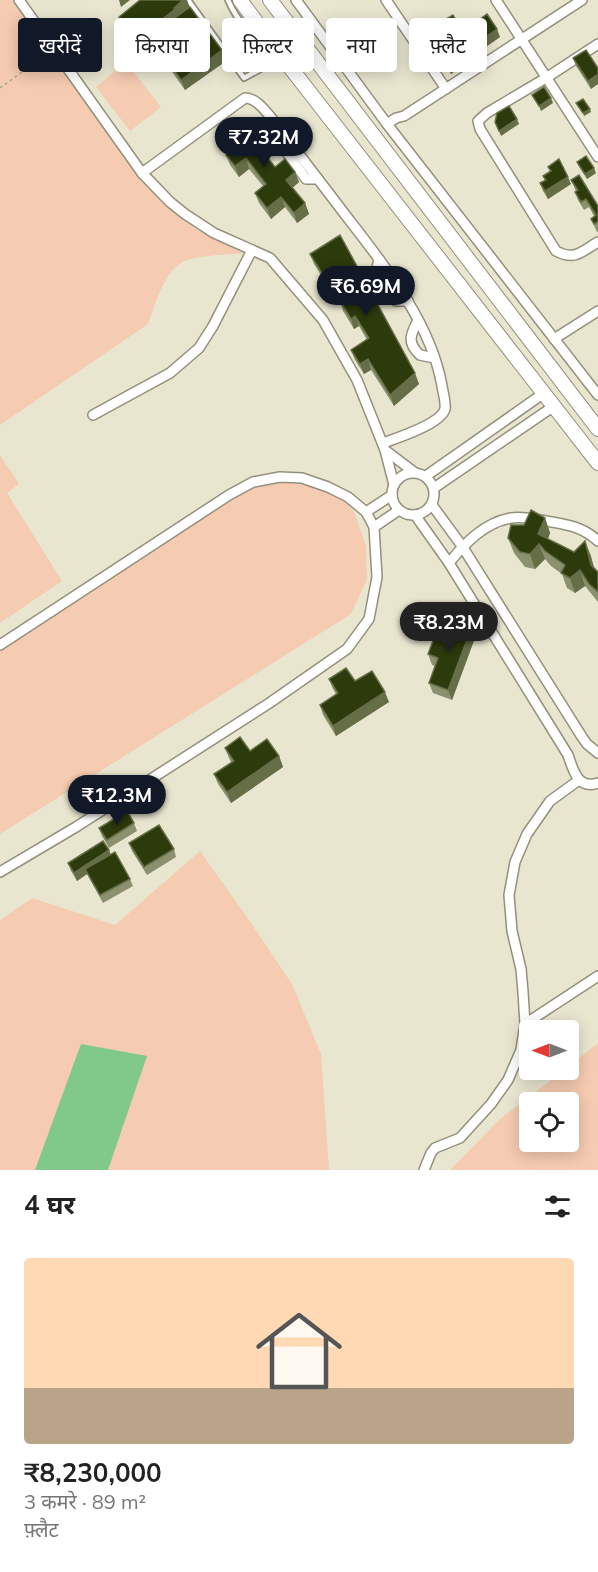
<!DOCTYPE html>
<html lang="hi">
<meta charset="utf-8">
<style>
:root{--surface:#fff;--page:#f2f2f2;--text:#222;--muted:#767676;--accent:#111827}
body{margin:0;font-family:Mulish,"Noto Sans Devanagari",sans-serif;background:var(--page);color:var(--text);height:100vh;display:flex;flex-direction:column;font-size:22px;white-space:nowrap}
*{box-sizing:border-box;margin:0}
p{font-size:20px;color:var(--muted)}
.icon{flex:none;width:33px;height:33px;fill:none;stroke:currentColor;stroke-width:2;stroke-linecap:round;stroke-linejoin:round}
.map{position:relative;height:1170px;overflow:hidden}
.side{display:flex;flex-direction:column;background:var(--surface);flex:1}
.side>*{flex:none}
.banner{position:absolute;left:18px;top:18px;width:562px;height:54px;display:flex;gap:12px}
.needle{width:39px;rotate:270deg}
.fabs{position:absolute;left:519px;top:1020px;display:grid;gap:12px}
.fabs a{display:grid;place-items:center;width:60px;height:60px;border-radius:6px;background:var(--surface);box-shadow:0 3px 15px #0003;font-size:30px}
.price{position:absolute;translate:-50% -51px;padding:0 14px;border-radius:21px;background:var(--accent);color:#fff;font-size:20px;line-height:39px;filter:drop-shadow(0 2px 3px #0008)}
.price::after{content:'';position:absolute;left:50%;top:36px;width:18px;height:14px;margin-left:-9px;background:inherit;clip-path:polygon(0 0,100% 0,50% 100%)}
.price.on{background:#222;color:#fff}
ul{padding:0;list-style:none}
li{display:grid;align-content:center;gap:12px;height:318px;padding:0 24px}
li span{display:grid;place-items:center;height:186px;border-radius:6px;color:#555}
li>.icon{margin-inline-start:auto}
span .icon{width:108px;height:108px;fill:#fffc;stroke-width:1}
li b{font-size:26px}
h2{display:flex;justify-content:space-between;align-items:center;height:72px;padding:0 24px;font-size:26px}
.chip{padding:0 21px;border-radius:6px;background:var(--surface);box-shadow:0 3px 15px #0003;font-size:21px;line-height:54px}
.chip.on{background:var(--accent);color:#fff}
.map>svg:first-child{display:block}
.green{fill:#f5cbb1;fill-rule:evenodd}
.water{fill:#81c989}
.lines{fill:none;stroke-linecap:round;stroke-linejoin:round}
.lane-casing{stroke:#93907c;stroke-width:8}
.street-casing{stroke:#93907c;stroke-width:12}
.secondary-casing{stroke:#93907c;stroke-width:16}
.path{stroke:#a5a392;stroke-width:1.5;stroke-dasharray:3 3;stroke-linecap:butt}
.lane{stroke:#fff;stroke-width:4.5}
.street{stroke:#fff;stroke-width:9}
.secondary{stroke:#fff;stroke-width:14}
.wall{fill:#8b906e}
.shaded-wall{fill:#656e47}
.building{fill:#2d3a0c;stroke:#656e47;stroke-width:1.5}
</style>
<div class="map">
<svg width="598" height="1170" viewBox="0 0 598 1170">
<rect width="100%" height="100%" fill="#e9e6d0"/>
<g class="green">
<path d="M0,0H15L161,202L194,228L243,253C226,255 207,255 190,259C165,265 156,303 148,324L0,425Z"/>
<path d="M126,62L161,107L130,131L96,87Z"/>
<path d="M0,455L19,484L7,493L62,581L0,623Z"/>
<path d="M273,472L300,473L331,481L354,512L366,546L367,580L351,614L0,834V649L251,479Z"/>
<path d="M200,851L251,923L292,984L321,1054L329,1170H0V920L32,898L115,925Z"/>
<path d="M598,1043V1170H450L500,1119L564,1070H568L569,1066ZM530,1102H568V1142H530Z"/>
</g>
<path class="water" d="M81,1044L147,1056L108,1170H35Z"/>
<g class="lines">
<defs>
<g id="lane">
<path d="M188,0L244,78L279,59"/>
<path d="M228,0C237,22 255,39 273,54"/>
</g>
<g id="street">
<path d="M19,0L142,173L170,202L185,214L214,233L270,258L323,320L357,380L385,450L394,485"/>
<path d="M296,0L387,124L598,395"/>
<path d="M386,0L446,89"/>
<path d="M496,0L598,157"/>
<path d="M598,44L546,78L487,113L478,121L480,129L556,251C575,261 581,252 598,242"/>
<path d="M387,124L396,118L404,116L582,0"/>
<path d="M284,135L285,150L306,179H318"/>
<path d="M142,173L245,98C255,98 263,108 269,115C295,149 321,183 347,217C385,266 431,323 442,386C443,393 446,402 445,409C441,424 397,438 383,443"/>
<path d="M379,259L376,272L396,301H408"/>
<path d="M418,320C411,334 406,342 420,355L434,358"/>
<path d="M554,339L598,311"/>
<path d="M93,415L170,373L199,348L213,326L252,250"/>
<path d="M385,450L414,472"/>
<circle cx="413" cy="494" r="21"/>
<path d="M426,476L544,393"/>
<path d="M434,488L554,406"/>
<path d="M432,505L462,546L582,737L587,744L598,753"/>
<path d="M366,512L392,495"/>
<path d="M415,515L449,563L568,755C573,770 578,790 598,783"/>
<path d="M374,527L399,510"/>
<path d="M449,563C465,543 484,523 511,518C524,516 539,520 552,522C570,525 584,528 598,541"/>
<path d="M0,645L229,495L253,482L280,477L302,478L328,487L348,497L366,512L374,527L377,577L369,619L347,649L268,704L76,827L0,872"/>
<path d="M525,1024L598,976"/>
<path d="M424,1170L431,1153L435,1148L460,1138L491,1104L508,1080L521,1050L525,1024L523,992L521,969L512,931L509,895L515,862L527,834L550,801L579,780"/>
</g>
<g id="secondary">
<path d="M240,0L293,71L598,463"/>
<path d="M270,0L598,429"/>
</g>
</defs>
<use href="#lane" class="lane-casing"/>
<use href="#street" class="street-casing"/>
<use href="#secondary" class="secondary-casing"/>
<path class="path" d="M0,88L25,70L35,68"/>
<use href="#lane" class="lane"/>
<use href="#street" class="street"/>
<use href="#secondary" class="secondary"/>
</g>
<g class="wall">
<path d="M190,8L222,50L226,61L185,90L154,47L152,42L141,50L123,28L119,17Z"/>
<path d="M439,23L461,29L463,35L460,37L472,58L451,74L440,58L437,50L449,41L441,28Z"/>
<path d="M464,31L500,37L477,53L467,39Z"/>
<path d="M586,50L591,89L576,66L573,58Z"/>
<path d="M245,128L264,133L268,143L260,149L275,167L299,182L292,188L305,203L309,214L297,223L285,207L271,219L259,203L255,193L263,186L249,169L239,177L230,165L226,155L233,149L227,137Z"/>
<path d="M577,162L596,173L587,179L579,167Z"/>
<path d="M548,167L571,184L548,199L543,191L540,183L545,181L543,176L550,171Z"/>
<path d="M571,180L598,206V232H597L591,219L594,216L589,207L584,210L578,200L575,192L576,191Z"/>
<path d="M340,235L419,384L394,406L371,370L364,374L355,360L351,350L367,340L359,326L354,329L343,311L340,301L351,294L343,279L329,288L314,264L310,254Z"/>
<path d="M545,518L550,533L548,539L574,552L585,541L594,567L598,572V602L585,586L575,593L567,588L562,574L551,566L545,559L535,569L525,567L514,553L508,538L524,525Z"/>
<path d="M476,635L452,700L433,693L429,683L435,666L432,665L428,654L447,640Z"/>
<path d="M329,679L355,681L389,702L336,736L323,715L320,705L336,694L333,689Z"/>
<path d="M225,748L250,751L279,756L283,767L231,803L218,784L214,774L231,762L229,758Z"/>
<path d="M134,823L137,831L109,848L102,836L99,828Z"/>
<path d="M129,843L174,849L176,857L147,875L132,851Z"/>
<path d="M109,850L110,854L130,879L133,886L103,903L87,874L77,881L71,871L68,863Z"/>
</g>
<g class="shaded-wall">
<path d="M119,0H130L121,7Z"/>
<path d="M183,0H187L190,8L150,36L152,42L141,50L137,40Z"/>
<path d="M497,29L500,37L477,53L474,45Z"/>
<path d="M222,50L226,61L185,90L181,80Z"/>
<path d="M469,50L472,58L451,74L448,66Z"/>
<path d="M598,74V84L591,89L588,81Z"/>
<path d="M551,98L553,103L541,111L539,106Z"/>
<path d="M590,109L591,112L584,116L583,113Z"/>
<path d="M517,119L519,124L501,136L499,131Z"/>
<path d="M264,133L268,143L258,151L254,141Z"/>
<path d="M246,158L249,169L239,177L235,166Z"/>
<path d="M594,168L596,173L587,179L585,174Z"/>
<path d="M295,172L299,182L290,190L286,180Z"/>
<path d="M568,177L571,184L548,199L545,191Z"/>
<path d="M281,197L285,207L271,219L267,208Z"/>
<path d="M305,203L309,214L297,223L294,213Z"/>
<path d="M339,269L343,279L329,288L325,278Z"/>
<path d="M355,316L359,326L354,329L351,319Z"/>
<path d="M368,359L371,370L364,374L360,364Z"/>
<path d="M415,373L419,384L394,406L390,395Z"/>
<path d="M545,518L550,533L544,549L538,534Z"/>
<path d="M585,541L591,556L597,580L591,565Z"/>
<path d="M539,544L545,559L535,569L530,554Z"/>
<path d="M580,570L585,586L575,593L570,578Z"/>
<path d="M473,624L476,635L452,700L448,690Z"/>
<path d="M385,692L389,702L336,736L333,726Z"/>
<path d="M279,756L283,767L231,803L227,792Z"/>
<path d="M109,850L112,858L85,869L87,874L77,881L74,873Z"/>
</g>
<g class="building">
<path d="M140,0H183L174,8L175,9L137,40L119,17Z"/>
<path d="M190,7L222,50L181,80L150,36Z"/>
<path d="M487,14L497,29L474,45L464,31Z"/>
<path d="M453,15L461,29L448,37L439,23Z"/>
<path d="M458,34L469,50L448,66L437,50Z"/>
<path d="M586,50L598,68V74L588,81L573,58Z"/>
<path d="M544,87L551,98L539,106L532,95Z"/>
<path d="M583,99L590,109L583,113L576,103Z"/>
<path d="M509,106L517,119L499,131L495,122L497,113Z"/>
<path d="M254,120L264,133L254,141L275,167L285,159L295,172L286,180L305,203L294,213L281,197L267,208L255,193L266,184L246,158L235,166L226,155L235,147L227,137L242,125L245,128Z"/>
<path d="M586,156L594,168L585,174L577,162Z"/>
<path d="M559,159L568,177L545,191L540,183L546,180L543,176L551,171L548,167Z"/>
<path d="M579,175L598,206V222L594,224L591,219L596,215L586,199L581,202L575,192L578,190L571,180Z"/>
<path d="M340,235L415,373L390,395L368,359L360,364L351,350L369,338L355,316L351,319L340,301L353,292L339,269L325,278L310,254Z"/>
<path d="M531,510L545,518L538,534L574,552L585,541L591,565L598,572V592L589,584L580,570L570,578L561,573L565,565L545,551L539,544L530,554L520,552L508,538L511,525H524Z"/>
<path d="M455,618L473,624L448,690L429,683L438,658L428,654L435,636L447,640Z"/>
<path d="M346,668L355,681L372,671L385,692L333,726L320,705L338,693L329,679Z"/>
<path d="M240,737L250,751L267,739L279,756L227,792L214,774L234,761L225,748Z"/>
<path d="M127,811L134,823L107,840L99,828Z"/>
<path d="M159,825L174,849L144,867L129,843Z"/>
<path d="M103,841L109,850L74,873L68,863Z"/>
<path d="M115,852L130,879L100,895L85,869Z"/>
</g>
</svg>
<div class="fabs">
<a><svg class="needle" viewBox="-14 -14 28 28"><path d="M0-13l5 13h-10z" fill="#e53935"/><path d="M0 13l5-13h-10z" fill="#767676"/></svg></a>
<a><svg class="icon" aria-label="locate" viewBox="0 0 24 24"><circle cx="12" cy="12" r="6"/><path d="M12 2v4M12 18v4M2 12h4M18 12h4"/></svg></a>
</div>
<b class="price" style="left:264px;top:168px">₹7.32M</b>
<b class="price" style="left:366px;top:317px">₹6.69M</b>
<b class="price on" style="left:449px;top:653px">₹8.23M</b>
<b class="price" style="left:117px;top:826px">₹12.3M</b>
<div class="banner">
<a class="chip on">खरीदें</a>
<a class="chip">किराया</a>
<a class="chip">फ़िल्टर</a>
<a class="chip">नया</a>
<a class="chip">फ़्लैट</a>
</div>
</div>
<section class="side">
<h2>4 घर<svg class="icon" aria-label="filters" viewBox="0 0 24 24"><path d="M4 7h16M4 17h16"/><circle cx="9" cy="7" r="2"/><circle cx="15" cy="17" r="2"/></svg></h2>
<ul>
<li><span style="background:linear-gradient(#ffd9b3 70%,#b9a48a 0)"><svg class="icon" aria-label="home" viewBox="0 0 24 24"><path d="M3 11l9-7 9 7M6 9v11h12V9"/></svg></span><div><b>₹8,230,000</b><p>3 कमरे · 89 m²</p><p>फ़्लैट</p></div></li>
</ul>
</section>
